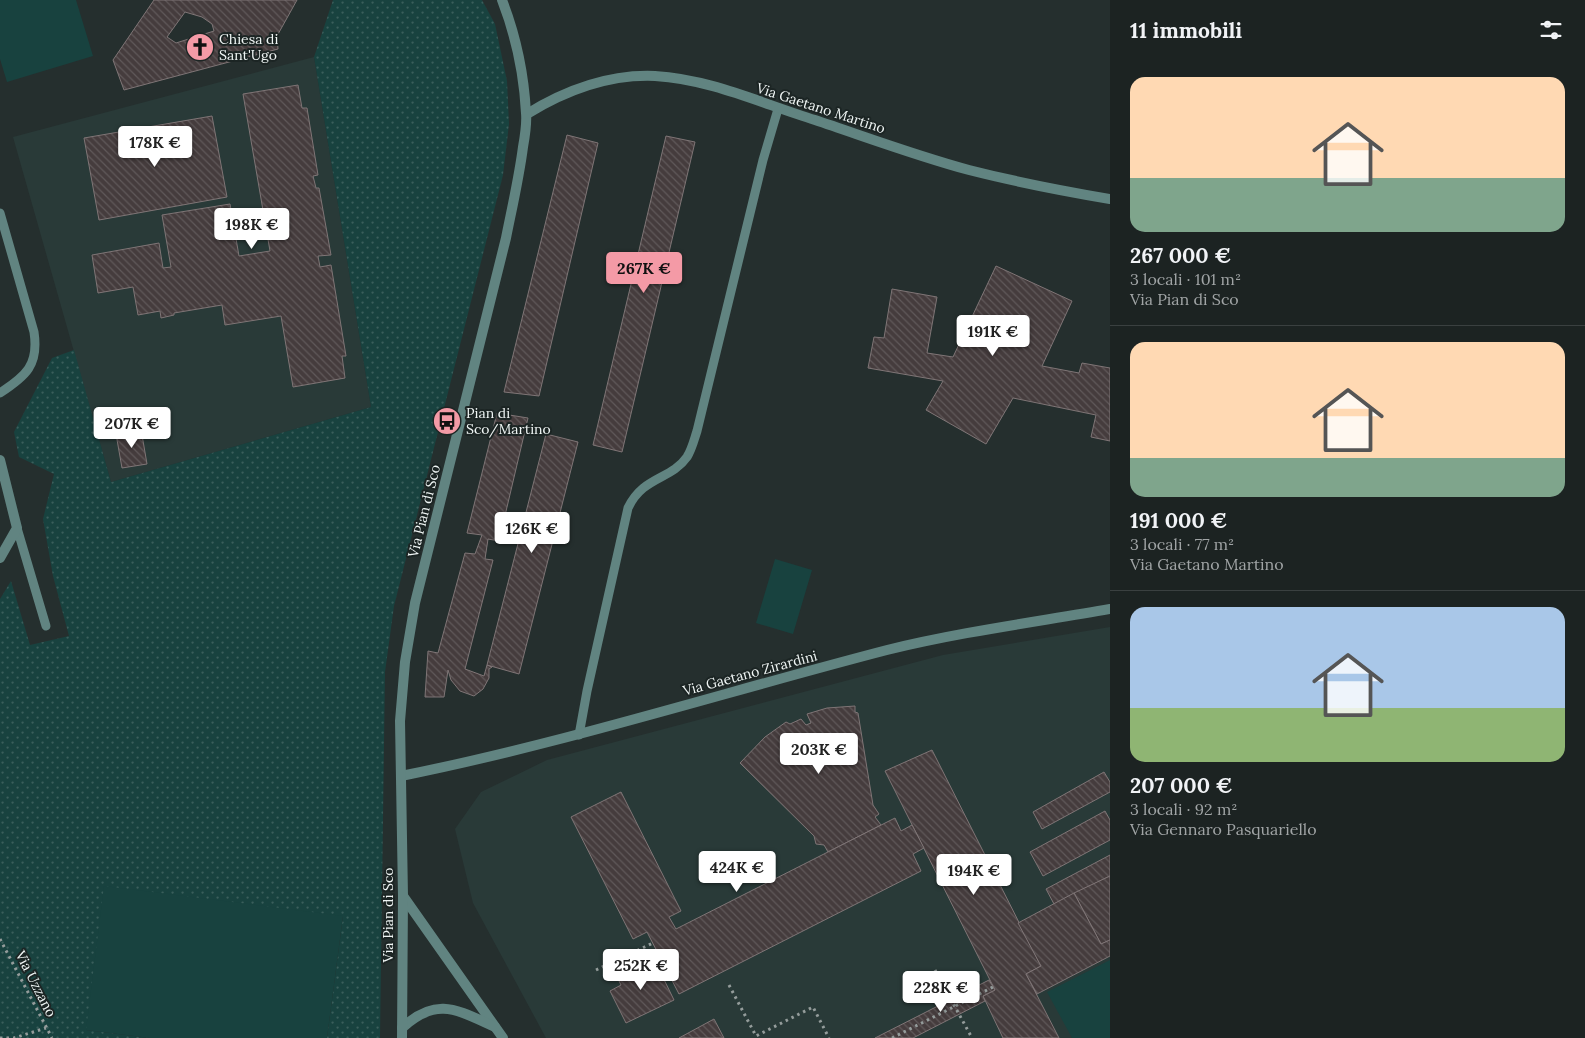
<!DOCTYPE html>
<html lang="it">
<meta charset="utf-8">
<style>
:root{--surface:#1c2322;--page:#252b2a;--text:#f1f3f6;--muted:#a0a4a5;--line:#3a4040;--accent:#f49aa6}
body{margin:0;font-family:Lora,serif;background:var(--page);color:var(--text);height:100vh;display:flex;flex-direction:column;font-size:19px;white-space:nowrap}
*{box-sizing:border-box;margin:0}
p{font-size:16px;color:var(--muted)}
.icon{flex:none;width:28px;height:28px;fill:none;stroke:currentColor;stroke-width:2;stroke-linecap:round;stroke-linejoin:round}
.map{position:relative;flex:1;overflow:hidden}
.drawer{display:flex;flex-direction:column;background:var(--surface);width:475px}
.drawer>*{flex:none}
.price{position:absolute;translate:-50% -42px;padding:0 11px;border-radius:5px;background:#fff;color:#222;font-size:16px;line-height:32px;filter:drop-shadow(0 1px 2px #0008)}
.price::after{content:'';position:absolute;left:50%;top:30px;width:15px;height:11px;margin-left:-8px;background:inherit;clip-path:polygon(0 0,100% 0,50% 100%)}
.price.active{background:var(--accent);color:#111}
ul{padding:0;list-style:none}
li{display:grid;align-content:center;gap:10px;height:265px;padding:0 20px}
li+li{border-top:1px solid var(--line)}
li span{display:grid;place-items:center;height:155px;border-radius:15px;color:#555}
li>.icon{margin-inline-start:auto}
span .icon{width:90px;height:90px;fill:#fffc;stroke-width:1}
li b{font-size:21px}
h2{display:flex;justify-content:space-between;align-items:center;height:60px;padding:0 20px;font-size:21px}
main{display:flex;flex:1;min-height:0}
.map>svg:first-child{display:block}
.built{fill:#293a38}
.grass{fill:url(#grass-dots)}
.green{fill:#18423f}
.building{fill:url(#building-back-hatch);stroke:#7f7576;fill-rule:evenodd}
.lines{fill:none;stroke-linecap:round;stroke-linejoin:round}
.path{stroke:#949c9b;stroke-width:3;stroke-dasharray:2.5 4;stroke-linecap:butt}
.service{stroke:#618481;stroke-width:9}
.minor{stroke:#618481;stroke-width:10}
.tertiary{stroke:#618481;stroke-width:10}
.labels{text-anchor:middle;stroke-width:4;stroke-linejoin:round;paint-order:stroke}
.poi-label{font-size:14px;fill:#f0f6f5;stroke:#1c2524;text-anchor:start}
.street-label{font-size:14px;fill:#f0f6f5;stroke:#1c2524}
</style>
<main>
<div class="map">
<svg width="1110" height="1038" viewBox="0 0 1110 1038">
<defs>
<pattern id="grass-dots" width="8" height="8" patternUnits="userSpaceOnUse" patternTransform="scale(1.25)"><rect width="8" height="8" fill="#18423f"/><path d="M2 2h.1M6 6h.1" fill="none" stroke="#3a5e5b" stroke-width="1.8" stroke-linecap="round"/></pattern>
<pattern id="building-back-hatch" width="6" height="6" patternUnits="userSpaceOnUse" patternTransform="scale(1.25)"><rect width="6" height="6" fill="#453c3d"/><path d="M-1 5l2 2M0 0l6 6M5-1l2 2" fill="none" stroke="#60595a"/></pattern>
</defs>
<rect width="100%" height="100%" fill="#252f2e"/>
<g class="built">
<path d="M314,57L371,407L111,482L13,137Z"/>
<path d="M1110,627V1038H546L473,903L455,829L481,792L547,760L943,655Z"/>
</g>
<path class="grass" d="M333,0H482L495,24L507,81L509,124L503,175L394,606L385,672L380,1038H327L343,916L86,1030L150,1038H0V599L11,581L30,645L69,636L53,576L43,519L54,474L19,457L14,432L52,358L74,350L111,482L371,407L314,57Z"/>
<g class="green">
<path d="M0,0H76L93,56L7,82L0,59Z"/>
<path d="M775,559L812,570L793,634L756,623Z"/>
<path d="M104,886L343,916L327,1038H150L86,1030Z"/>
<path d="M1110,960V1038H1072L1047,992Z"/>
</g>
<g class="building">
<path d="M154,0H297L277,36L278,49L124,90L113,60ZM185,12L202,17L212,24L214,31L176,43L167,37Z"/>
<path d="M298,85L302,108H307L318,175L313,176L316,188H319L331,255L318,256L320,267L331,265L346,356H342L345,378L293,387L281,316L225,325L222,305L174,313V315L161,318L160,311L138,315L133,287L98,293L92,255L159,243L163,268L171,267L162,215L230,204L239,256L270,251L243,94Z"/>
<path d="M212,116L227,197L99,220L84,138Z"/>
<path d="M567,135L598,143L539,396L504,392Z"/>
<path d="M666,136L695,142L622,452L593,445Z"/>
<path d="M996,266L1072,301L1042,366L1079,373L1082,363L1110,368V441L1091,437L1096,415L1013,398L986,444L926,410L943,381L868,368L874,337L884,338L892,289L937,297L927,353L953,357Z"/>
<path d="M497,413L528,418L499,541L488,539L485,559L493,560L465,669L484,676L487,665L492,667L489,669V678L483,689L474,696L460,691L451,680L448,670L444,697H425L428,651L438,653L465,553L475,554L482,535L467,533Z"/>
<path d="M141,429L147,464L122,468L116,434Z"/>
<path d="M546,434L578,442L519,674L487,665Z"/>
<path d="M855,706V712L858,713L873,805L879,814L875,817L881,825L828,852L824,845L816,844L814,836L740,763L765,737L786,722L790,724L801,719L806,725L811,723L807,714L827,708Z"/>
<path d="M932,750L1041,966L1026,974L1059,1038H1003L983,996L995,990L885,771Z"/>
<path d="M1104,772L1110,782V792L1042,829L1033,812Z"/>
<path d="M621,792L681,911L669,917L676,929L895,818L901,831L912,825L924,848L913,854L921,871L679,994L647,932L633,939L571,817Z"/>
<path d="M1105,811L1110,820V840L1043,876L1030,852Z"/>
<path d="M1110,855V876L1054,904L1046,889Z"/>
<path d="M1110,876V940L1101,944L1074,893Z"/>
<path d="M1074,893L1101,944L1110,940V956L1037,994L1026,974L1041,966L1018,923Z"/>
<path d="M654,959L674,1000L626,1023L610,991L621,985L617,977Z"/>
<path d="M989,980L995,990L983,996L985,1001L913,1038H875Z"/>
<path d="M714,1019L724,1038H679Z"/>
</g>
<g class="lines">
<g class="path">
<path d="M0,939L52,1038"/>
<path d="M596,970L653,943"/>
<path d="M935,970L972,1038"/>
<path d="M729,985L756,1036L813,1007L829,1038"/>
<path d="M0,1038H14L46,1028"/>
<path d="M892,1038L993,987"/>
</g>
<g class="service">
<path d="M0,213L34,332C39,365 26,376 0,393"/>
<path d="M17,528L46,626"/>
<path d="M579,735L587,691L628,508C643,476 671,480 687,457C692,449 694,440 697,431L763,160L778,109"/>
</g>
<g class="minor">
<path d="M527,114C566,90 608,74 655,76C710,79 763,104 815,120C866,137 917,156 969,170C1016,182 1063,191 1110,199"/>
<path d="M0,460L17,528L0,558"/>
<path d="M401,776C565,743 725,692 887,650C960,632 1036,622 1110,609"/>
<path d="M403,896L503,1038"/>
<path d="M402,1028C437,996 457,1010 495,1027"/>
</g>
<path class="tertiary" d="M402,1038L403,896L400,721L405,662L415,603L506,238C512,208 519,178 523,147C525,136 527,124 526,113C524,74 516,36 502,0"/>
</g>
<defs>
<symbol id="church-disc" viewBox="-11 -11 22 22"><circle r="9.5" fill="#f49aa6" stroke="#1c2524"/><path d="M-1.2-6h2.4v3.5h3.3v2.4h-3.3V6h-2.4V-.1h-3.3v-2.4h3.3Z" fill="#111"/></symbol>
<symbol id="bus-disc" viewBox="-11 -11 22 22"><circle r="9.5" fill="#f49aa6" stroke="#1c2524"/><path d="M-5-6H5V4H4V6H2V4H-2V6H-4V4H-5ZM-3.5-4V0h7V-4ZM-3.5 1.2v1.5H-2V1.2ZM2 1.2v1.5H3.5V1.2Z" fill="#111"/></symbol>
</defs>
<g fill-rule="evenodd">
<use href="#church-disc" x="184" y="31" width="32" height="32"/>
<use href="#bus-disc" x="431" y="405" width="32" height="32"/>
</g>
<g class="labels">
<g class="poi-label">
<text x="219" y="44">Chiesa di<tspan x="219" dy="16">Sant'Ugo</tspan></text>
<text x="466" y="418">Pian di<tspan x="466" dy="16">Sco/Martino</tspan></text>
</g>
<g class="street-label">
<text transform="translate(821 108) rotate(18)" y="5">Via Gaetano Martino</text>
<text transform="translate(424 511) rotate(-76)" y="5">Via Pian di Sco</text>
<text transform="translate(750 673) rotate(-15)" y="5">Via Gaetano Zirardini</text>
<text transform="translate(388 915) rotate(-90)" y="5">Via Pian di Sco</text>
<text transform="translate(36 984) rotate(63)" y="5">Via Uzzano</text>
</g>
</g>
</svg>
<b class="price" style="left:155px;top:168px">178K €</b>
<b class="price" style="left:252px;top:250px">198K €</b>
<b class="price active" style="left:644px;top:294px">267K €</b>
<b class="price" style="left:993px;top:357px">191K €</b>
<b class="price" style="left:132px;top:449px">207K €</b>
<b class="price" style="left:532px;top:554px">126K €</b>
<b class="price" style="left:819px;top:775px">203K €</b>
<b class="price" style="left:737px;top:893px">424K €</b>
<b class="price" style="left:974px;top:896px">194K €</b>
<b class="price" style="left:641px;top:991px">252K €</b>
<b class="price" style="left:941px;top:1013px">228K €</b>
</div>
<section class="drawer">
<h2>11 immobili<svg class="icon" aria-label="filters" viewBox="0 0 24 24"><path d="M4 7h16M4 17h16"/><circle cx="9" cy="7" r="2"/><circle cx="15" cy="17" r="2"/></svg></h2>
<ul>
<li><span style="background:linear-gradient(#ffd9b3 65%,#7fa58c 0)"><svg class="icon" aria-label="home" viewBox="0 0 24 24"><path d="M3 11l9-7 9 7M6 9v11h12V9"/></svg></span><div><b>267 000 €</b><p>3 locali · 101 m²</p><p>Via Pian di Sco</p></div></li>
<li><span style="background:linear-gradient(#ffd9b3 75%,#7fa58c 0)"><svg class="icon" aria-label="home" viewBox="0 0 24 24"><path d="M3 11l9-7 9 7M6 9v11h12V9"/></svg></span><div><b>191 000 €</b><p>3 locali · 77 m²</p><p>Via Gaetano Martino</p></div></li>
<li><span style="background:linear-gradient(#a9c7e8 65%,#8fb573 0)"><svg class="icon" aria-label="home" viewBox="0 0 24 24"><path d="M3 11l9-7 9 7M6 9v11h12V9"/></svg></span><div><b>207 000 €</b><p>3 locali · 92 m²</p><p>Via Gennaro Pasquariello</p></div></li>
</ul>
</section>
</main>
